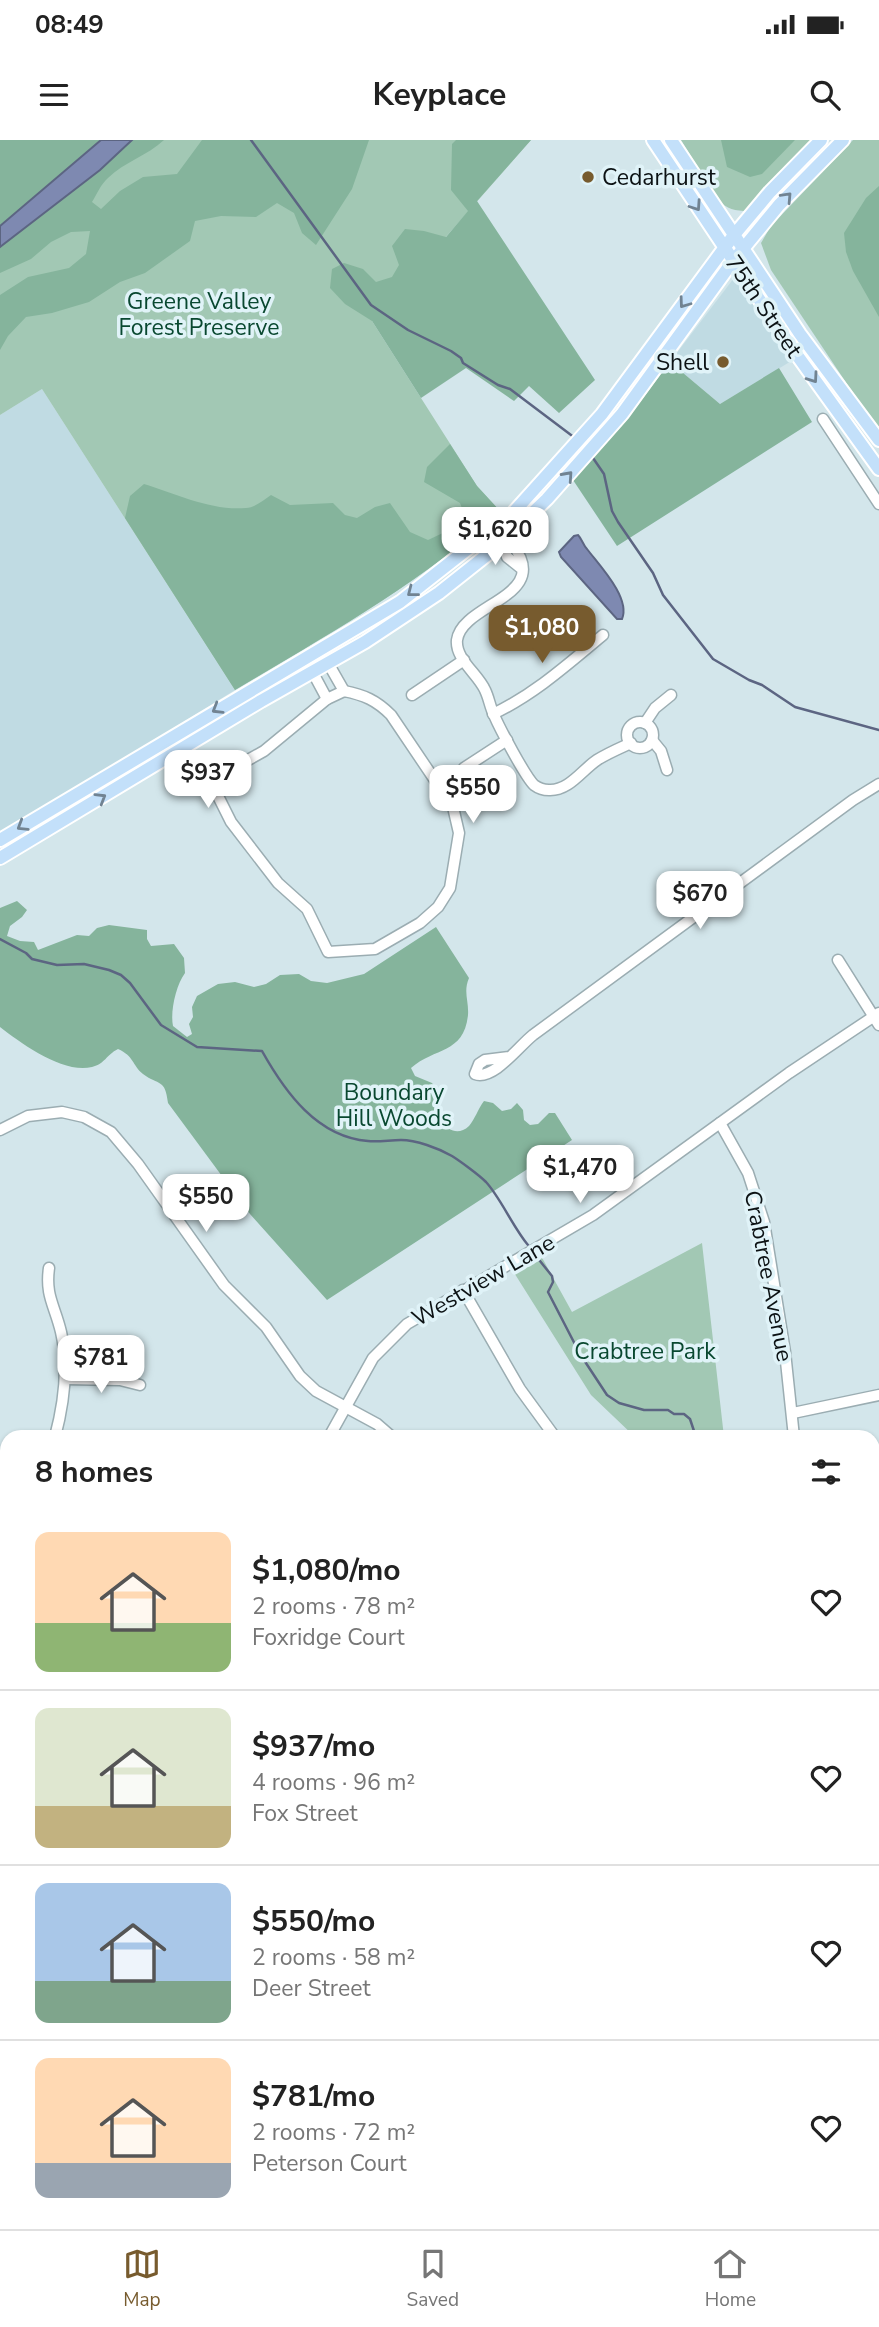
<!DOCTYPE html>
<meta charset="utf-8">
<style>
:root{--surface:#fff;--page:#f6f6f6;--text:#222;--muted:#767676;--line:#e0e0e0;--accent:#775b2e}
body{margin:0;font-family:"Nunito Sans",sans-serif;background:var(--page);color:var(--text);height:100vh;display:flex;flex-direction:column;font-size:26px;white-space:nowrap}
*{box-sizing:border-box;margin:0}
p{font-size:23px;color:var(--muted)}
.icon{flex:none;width:38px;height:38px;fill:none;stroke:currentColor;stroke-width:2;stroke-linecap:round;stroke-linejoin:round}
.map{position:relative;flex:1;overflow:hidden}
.side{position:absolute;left:0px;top:1290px;width:880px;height:800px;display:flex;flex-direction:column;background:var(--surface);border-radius:21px 21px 0 0;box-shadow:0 2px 5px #0004}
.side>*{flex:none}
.price{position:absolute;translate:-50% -60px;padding:0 16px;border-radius:14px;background:#fff;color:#222;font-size:23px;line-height:46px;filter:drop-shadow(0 2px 4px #0008)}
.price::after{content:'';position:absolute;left:50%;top:42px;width:21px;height:16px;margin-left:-10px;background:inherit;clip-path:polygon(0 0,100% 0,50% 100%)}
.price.selected{background:var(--accent);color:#fff}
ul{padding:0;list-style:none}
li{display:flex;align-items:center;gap:21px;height:175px;padding:0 35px}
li+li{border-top:2px solid var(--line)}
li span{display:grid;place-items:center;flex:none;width:196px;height:140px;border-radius:14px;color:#555}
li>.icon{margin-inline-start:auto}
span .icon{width:84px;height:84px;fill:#fffc;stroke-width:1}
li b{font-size:30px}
h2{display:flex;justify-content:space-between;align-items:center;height:84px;padding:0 35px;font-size:30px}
.status{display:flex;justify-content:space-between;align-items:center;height:49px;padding:0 35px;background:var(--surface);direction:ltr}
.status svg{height:19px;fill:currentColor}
header{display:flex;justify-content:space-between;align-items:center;height:91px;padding:0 35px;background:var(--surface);font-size:32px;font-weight:700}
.menu{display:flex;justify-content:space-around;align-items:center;height:98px;border-top:2px solid var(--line);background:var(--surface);font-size:19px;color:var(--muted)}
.menu a{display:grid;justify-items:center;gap:4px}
.menu .selected{color:var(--accent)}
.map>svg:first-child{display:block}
.built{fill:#c0dbe3}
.green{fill:#a2c8b4}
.forest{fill:#85b49c}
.water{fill:#7e89b1;stroke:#5c6582;stroke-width:2}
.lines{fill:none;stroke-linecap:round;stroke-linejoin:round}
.stream{stroke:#5c6582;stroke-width:2.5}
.minor-casing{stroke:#9badb2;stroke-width:13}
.major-casing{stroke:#fff;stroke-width:16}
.minor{stroke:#fff;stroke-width:10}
.major{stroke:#c3e0fa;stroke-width:12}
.oneway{stroke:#718392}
.poi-dot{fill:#775b2e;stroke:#e0f3f8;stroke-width:2.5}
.labels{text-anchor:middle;stroke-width:7;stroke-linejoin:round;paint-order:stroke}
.poi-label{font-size:23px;fill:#0c1214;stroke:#e0f3f8;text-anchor:start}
.park-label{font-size:23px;fill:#094830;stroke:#e0f3f8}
.street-label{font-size:23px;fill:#0c1214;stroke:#e0f3f8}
</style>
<div class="status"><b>08:49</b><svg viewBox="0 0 49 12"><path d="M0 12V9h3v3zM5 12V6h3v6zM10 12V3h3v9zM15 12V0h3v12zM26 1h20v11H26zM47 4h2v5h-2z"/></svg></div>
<header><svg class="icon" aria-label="menu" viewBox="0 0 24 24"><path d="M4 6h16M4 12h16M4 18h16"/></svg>Keyplace<svg class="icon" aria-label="search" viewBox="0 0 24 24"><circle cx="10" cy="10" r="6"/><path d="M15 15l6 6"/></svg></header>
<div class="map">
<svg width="879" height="2089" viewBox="0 0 879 2089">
<rect width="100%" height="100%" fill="#d3e6eb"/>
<g class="built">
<path d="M734,138L793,220L720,264L670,222Z"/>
<path d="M42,249L235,550L0,695V275Z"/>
<path d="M647,2083H778L768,2089H651Z"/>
</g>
<g class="green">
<path d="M0,0H531L372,181L477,346L500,371C420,444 327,495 235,550L42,249L0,275Z"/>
<path d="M681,0H812L748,71C735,71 727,69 718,60Z"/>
<path d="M853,0H879V292L771,130L761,103L771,86Z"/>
<path d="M702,1103L724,1297H635L591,1255L513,1131L540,1114L572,1172Z"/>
</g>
<g class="forest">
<path d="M0,0H101L0,86Z"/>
<path d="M132,0H164C147,16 124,22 108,38C101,44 97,54 92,62L101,69L120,51L143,37L177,34L202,0H369L352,49L316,105L302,93L294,73L277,63L256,77L221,76L195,81L190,101L145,133L120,142L89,162L52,173L26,177L8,196L0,210V155L28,137L69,128L86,114L90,91L71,92L51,102L31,119L0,133V107L100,30Z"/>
<path d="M456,0H531L477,61L595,240L559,273L529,246L514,261L466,228L421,258L372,181L345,164L330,148L332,129L344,123L363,129L376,142L392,137L399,125L392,106L405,89L424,91L446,97L468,71L451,50L452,4Z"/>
<path d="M721,0H795L762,34L750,37L727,27Z"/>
<path d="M879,46V177L853,131L846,112L844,93L866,58Z"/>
<path d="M670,222L720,264L779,228L812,282L617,406L573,340L625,282Z"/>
<path d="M450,304L477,346L500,371C420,444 327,495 235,550L125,378L130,356L144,344C177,354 211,371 246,368C254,368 264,360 271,355L290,365L333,363L345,375L357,378L375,367L390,363L410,392L428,400L445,392L465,376L460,363L424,342L427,327Z"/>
<path d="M17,761L27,770L22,777L10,786L7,796L20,801L34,802L38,810L77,795L89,796L97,788L109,785L147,790V799L151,806L174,804L184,818L185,833C176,845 170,872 173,886L187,897L192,894L189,884L193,877L192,867L197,856L218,844L235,842L254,847L266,844L280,835L299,834L311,841L327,843L364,834L436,787L469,838C463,852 469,861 468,875C464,914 435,907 411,928L415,936L432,943L438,952C429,972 450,1004 469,986C475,979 478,969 484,961L493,963L502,971L511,969L517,963L523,970L524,980L530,985L538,984L549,973H555L572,1000L327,1160L250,1074L168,963C165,938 159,946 143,934C132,925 134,916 118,909C106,915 105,924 92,927C63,934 22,904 0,887V768Z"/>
</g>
<g class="water">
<path d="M101,0H132L100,30L0,107V86Z"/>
<path d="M578,395C582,399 583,405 587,409C599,425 631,458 622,479H617L561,417L559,412L574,396Z"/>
</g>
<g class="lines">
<g class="stream">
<path d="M251,0L371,165L408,190L451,211L461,218L463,223L498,245L510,249L575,298"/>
<path d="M593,318L604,334L612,371L618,382L653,433L663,455L713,519L749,540L762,545L795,567L879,590"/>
<path d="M0,799L26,813L32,819L57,825L84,824L109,830L121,835L130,843L161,885L197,907L262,911C285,952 317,997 368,1001C379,1002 390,1000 401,1000C416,1000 438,1008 452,1016C460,1021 479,1035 486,1042C500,1057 513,1087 528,1105"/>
<path d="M536,1116L552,1136L553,1142L548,1152L580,1214L607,1255L619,1263L644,1270H668L674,1274H684L690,1279L696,1297"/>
<path d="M873,1639L879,1642"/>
</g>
<defs>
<g id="minor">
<path d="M823,279L879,364"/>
<path d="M522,429L507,417L502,402L512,404C554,457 462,463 457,500C455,519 478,534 485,550C489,558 490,567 494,575C500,589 525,636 534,645C538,648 543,650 549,650C569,651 582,630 597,620C608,613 620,608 631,603"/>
<path d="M344,551C364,555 376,560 391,575L453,667L459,693L450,748L438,767L420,783L375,809L328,812L307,769L278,743L231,682L216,652V638L264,611L327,559Z"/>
<path d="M412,555L464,520"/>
<path d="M327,559L312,531L313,512L328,523L344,551"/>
<path d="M493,574C535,554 568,524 603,495"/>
<circle cx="640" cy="595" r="13"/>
<path d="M645,583L655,568L671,555"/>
<path d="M652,600L661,611L667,630"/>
<path d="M464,628L507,600"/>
<path d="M838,820L879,885"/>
<path d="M509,917L485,920L479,924L475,934C493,941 519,906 533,895L853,660L879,644"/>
<path d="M720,983L748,1033L764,1082L785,1212L794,1297"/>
<path d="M0,990L28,976L62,972L84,977L111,992L138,1024L224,1145L266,1187L300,1236L316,1251L377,1284L392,1297"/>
<path d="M49,1128C45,1156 55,1166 61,1192C69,1227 64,1263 55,1297"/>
<path d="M463,1150L520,1249L555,1297"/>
<path d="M65,1239L120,1240L140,1245"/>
<path d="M793,1273L879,1255"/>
<path d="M329,1297L373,1218L407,1184L593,1075L789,933L879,873"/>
<path d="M0,1330L7,1332"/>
<path d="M873,1433L879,1428"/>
<path d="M0,1524L7,1527"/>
<path d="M873,1549L879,1554"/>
<path d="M0,1664L7,1661"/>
<path d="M873,1732L879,1735"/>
<path d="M0,1781L7,1778"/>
<path d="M873,1870L879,1873"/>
<path d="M0,1927L7,1924"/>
<path d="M873,2022L879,2015"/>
<path d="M316,2082L325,2089"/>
<path d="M573,2082L575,2089"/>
<path d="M188,2089L198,2082"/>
<path d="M400,2089L410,2082"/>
<path d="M802,2089L811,2082"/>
</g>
<g id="major">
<path d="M653,0L789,204L879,329"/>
<path d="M671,0L800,194L879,300"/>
<path d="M0,700L400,462L512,374L602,274L734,95L770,52L821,0"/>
<path d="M0,718L261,561L365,502L439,453L497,407L547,359L622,274L733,121L779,65L843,0"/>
</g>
</defs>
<use href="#minor" class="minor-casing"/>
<use href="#major" class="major-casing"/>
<use href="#minor" class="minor"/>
<use href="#major" class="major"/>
</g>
<defs><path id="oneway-chevron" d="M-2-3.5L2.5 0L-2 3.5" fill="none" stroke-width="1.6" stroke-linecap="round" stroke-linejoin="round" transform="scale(1.75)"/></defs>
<g class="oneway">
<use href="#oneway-chevron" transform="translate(787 57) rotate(-47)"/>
<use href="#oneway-chevron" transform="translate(696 66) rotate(56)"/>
<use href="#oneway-chevron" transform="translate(684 163) rotate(126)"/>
<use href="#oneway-chevron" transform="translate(813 238) rotate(55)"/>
<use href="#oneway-chevron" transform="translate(568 336) rotate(-48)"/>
<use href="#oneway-chevron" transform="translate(412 452) rotate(142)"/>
<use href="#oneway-chevron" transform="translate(217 569) rotate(149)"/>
<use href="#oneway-chevron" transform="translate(101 658) rotate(-31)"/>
<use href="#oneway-chevron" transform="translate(22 686) rotate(148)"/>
</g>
<g class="poi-dot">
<circle cx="588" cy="37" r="7"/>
<circle cx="723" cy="222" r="7"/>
</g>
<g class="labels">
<g class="poi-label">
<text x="602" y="45">Cedarhurst</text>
<text x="709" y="230" text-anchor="end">Shell</text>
</g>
<g class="park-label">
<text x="199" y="169">Greene Valley<tspan x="199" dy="26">Forest Preserve</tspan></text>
<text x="394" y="960">Boundary<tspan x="394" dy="26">Hill Woods</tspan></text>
<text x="645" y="1219">Crabtree Park</text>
</g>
<g class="street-label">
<text transform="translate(764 166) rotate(56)" y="8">75th Street</text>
<text transform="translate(769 1136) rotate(79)" y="8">Crabtree Avenue</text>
<text transform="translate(483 1140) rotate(-30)" y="8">Westview Lane</text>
</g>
</g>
</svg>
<b class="price" style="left:495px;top:427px">$1,620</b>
<b class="price selected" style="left:542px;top:525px">$1,080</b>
<b class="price" style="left:208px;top:670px">$937</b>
<b class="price" style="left:473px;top:685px">$550</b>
<b class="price" style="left:700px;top:791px">$670</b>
<b class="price" style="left:580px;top:1065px">$1,470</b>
<b class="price" style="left:206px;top:1094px">$550</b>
<b class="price" style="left:101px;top:1255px">$781</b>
<section class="side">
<h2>8 homes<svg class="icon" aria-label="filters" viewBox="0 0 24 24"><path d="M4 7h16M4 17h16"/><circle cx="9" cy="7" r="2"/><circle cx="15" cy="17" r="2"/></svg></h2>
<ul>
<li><span style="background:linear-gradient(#ffd9b3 65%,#8fb573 0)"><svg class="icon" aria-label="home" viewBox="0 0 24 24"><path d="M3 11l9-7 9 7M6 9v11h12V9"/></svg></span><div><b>$1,080/mo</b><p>2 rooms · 78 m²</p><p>Foxridge Court</p></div><svg class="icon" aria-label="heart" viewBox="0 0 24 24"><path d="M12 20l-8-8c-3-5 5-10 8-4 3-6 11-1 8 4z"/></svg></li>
<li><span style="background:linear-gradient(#dfe7d0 70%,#c2b280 0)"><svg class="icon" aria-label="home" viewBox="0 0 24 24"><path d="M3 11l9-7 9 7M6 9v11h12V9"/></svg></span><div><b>$937/mo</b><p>4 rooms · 96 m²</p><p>Fox Street</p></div><svg class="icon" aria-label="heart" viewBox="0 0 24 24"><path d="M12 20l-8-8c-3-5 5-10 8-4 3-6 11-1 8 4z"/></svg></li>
<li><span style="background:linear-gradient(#a9c7e8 70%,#7fa58c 0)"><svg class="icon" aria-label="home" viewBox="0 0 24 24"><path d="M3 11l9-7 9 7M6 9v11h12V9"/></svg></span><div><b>$550/mo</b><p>2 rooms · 58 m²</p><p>Deer Street</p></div><svg class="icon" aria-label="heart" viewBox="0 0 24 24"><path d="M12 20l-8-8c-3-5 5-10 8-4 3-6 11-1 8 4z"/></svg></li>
<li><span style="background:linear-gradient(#ffd9b3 75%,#9aa5b1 0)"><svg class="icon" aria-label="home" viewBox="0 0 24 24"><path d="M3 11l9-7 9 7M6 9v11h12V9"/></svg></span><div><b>$781/mo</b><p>2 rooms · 72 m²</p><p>Peterson Court</p></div><svg class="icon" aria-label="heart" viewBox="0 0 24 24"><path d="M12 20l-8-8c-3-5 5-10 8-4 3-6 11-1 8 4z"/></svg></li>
</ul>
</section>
</div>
<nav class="menu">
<a class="selected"><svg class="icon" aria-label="map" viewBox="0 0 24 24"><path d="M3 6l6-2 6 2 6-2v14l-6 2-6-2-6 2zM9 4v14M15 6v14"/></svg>Map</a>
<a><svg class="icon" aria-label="saved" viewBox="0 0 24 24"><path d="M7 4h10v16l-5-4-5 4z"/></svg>Saved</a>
<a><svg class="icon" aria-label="home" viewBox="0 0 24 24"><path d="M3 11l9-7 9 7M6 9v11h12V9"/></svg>Home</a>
</nav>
